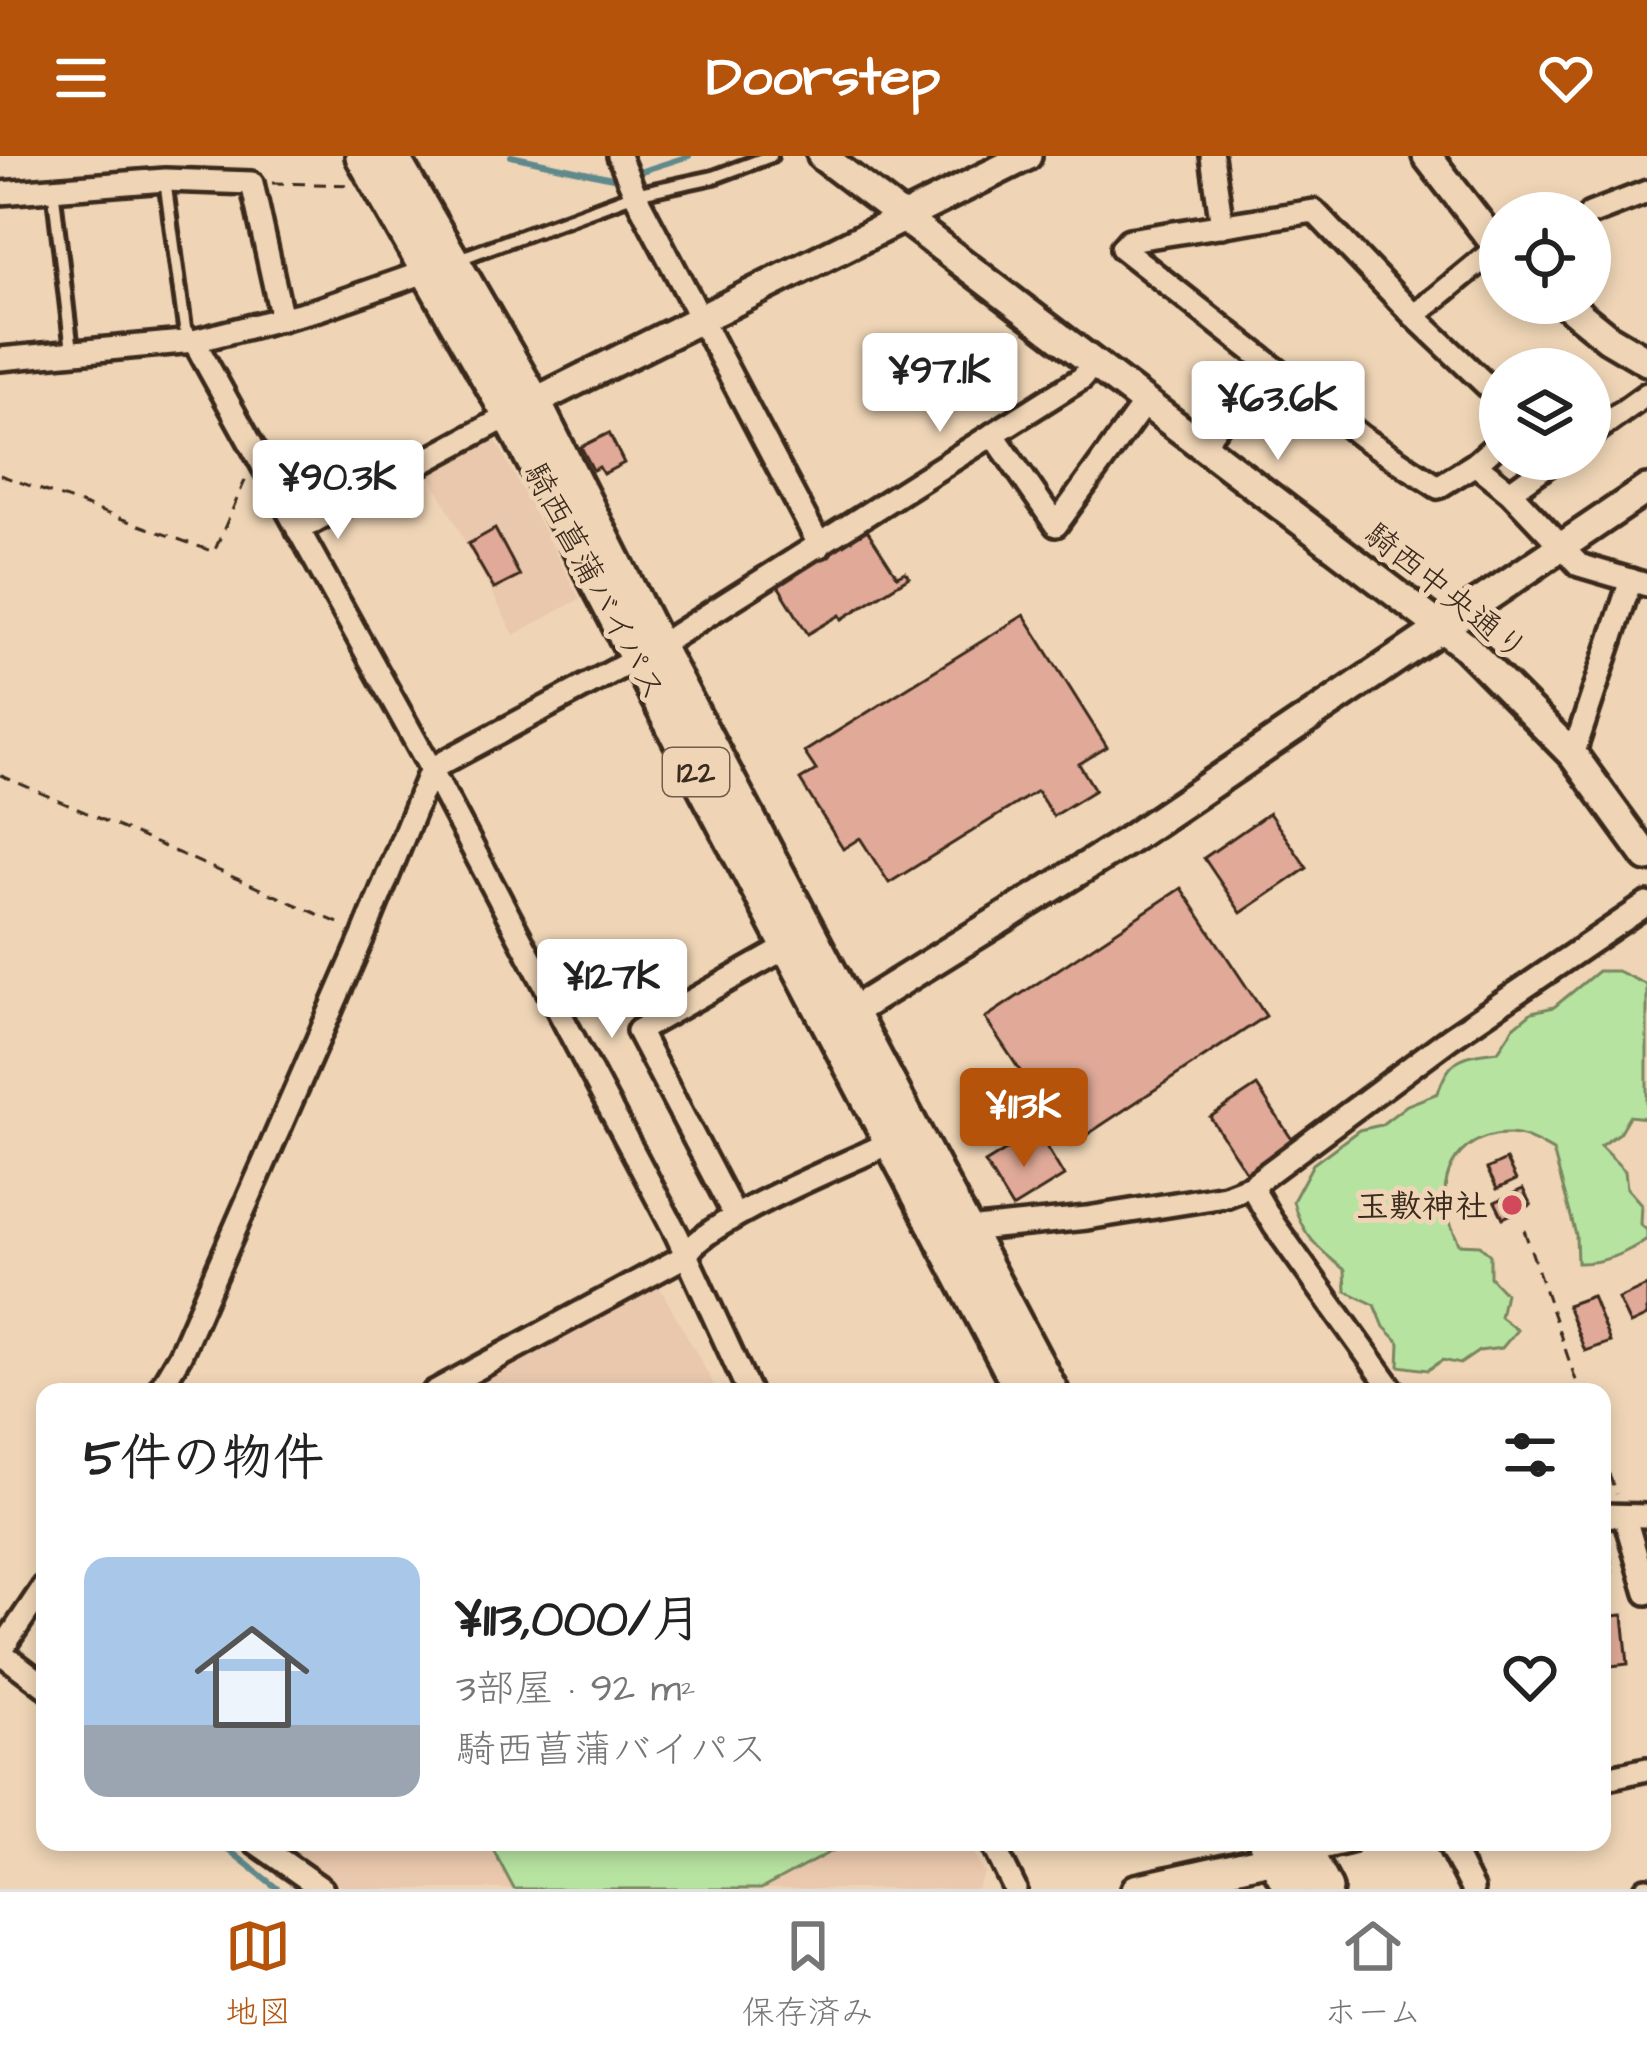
<!DOCTYPE html>
<html lang="ja">
<meta charset="utf-8">
<style>
:root{--surface:#fff;--page:#f6f6f6;--text:#222;--muted:#767676;--line:#e0e0e0;--accent:#b45309}
body{margin:0;font-family:"Architects Daughter","Klee One",sans-serif;background:var(--page);color:var(--text);height:100vh;display:flex;flex-direction:column;font-size:45px;white-space:nowrap}
*{box-sizing:border-box;margin:0}
p{font-size:39px;color:var(--muted)}
.icon{flex:none;width:66px;height:66px;fill:none;stroke:currentColor;stroke-width:2;stroke-linecap:round;stroke-linejoin:round}
.map{position:relative;flex:1;overflow:hidden}
.drawer{position:absolute;left:36px;top:1227px;width:1575px;height:468px;display:flex;flex-direction:column;background:var(--surface);border-radius:24px;box-shadow:0 6px 18px #0003}
.drawer>*{flex:none}
.tools{position:absolute;left:1479px;top:36px;display:grid;gap:24px}
.tools a{display:grid;place-items:center;width:132px;height:132px;border-radius:50%;background:var(--surface);box-shadow:0 6px 18px #0003;font-size:60px}
.price{position:absolute;translate:-50% -102px;padding:0 27px;border-radius:12px;background:#fff;color:#222;font-size:39px;line-height:78px;filter:drop-shadow(0 3px 6px #0008)}
.price::after{content:'';position:absolute;left:50%;top:72px;width:36px;height:27px;margin-left:-18px;background:inherit;clip-path:polygon(0 0,100% 0,50% 100%)}
.price.current{background:var(--accent);color:#fff}
ul{padding:0;list-style:none}
li{display:flex;align-items:center;gap:36px;height:300px;padding:0 48px}
li+li{border-top:3px solid var(--line)}
li span{display:grid;place-items:center;flex:none;width:336px;height:240px;border-radius:24px;color:#555}
li>.icon{margin-inline-start:auto}
span .icon{width:144px;height:144px;fill:#fffc;stroke-width:1}
li b{font-size:51px}
h2{display:flex;justify-content:space-between;align-items:center;height:144px;padding:0 48px;font-size:51px}
header{display:flex;justify-content:space-between;align-items:center;height:156px;padding:0 48px;background:var(--accent);color:#fff;font-size:54px;font-weight:700}
.menu{display:flex;justify-content:space-around;align-items:center;height:168px;border-top:3px solid var(--line);background:var(--surface);font-size:33px;color:var(--muted)}
.menu a{display:grid;justify-items:center;gap:6px}
.menu .current{color:var(--accent)}
.map>svg:first-child{display:block}
.built{fill:#eac8ad}
.green{fill:#b7e3a1;stroke:#798660;stroke-width:3}
.lines{fill:none;stroke-linecap:round;stroke-linejoin:round}
.stream{stroke:#60898c;stroke-width:6}
.building{fill:#e0a998;stroke:#3b2a1e;stroke-width:3}
.service-casing{stroke:#3b2a1e;stroke-width:20}
.minor-casing{stroke:#3b2a1e;stroke-width:30}
.tertiary-casing{stroke:#3b2a1e;stroke-width:36}
.trunk-casing{stroke:#3b2a1e;stroke-width:42}
.path{stroke:#3b2a1e;stroke-width:3;stroke-dasharray:12 9;stroke-linecap:butt}
.service{stroke:#efd5b6;stroke-width:10}
.minor{stroke:#efd5b6;stroke-width:21}
.tertiary{stroke:#efd5b6;stroke-width:27}
.trunk{stroke:#efd5b6;stroke-width:33}
.poi-dot{fill:#d1495b;stroke:#efd5b6;stroke-width:4.5}
.labels{text-anchor:middle;stroke-width:10;stroke-linejoin:round;paint-order:stroke}
.shield{fill:#efd5b6;stroke:#715d4c;stroke-width:3}
.shield-label{font-size:30px;font-weight:bold;fill:#3b2a1e}
.street-label{font-size:33px;fill:#3b2a1e;stroke:#efd5b6}
.poi-label{font-size:33px;font-weight:bold;fill:#3b2a1e;stroke:#efd5b6;text-anchor:end}
</style>
<header><svg class="icon" aria-label="menu" viewBox="0 0 24 24"><path d="M4 6h16M4 12h16M4 18h16"/></svg>Doorstep<svg class="icon" aria-label="heart" viewBox="0 0 24 24"><path d="M12 20l-8-8c-3-5 5-10 8-4 3-6 11-1 8 4z"/></svg></header>
<div class="map">
<svg width="1647" height="1733" viewBox="0 0 1647 1733">
<rect width="100%" height="100%" fill="#efd5b6"/>
<filter id="ink" filterUnits="userSpaceOnUse"><feTurbulence type="fractalNoise" baseFrequency=".00833" numOctaves="2"/><feDisplacementMap in="SourceGraphic" scale="24" xChannelSelector="R" yChannelSelector="G"/><feConvolveMatrix kernelMatrix="1 2 1 2 8 2 1 2 1" color-interpolation-filters="sRGB"/></filter>
<g filter="url(#ink)">
<g class="built">
<path d="M494,280L580,443L514,479L428,315Z"/>
<path d="M658,1128L718,1236H454Z"/>
<path d="M284,1686H968L985,1718L977,1733H344Z"/>
</g>
<g class="green">
<path d="M1598,815H1617L1647,829V962L1629,960L1619,977L1600,990L1625,1015L1627,1032L1641,1048L1640,1068L1647,1074V1083C1627,1097 1601,1108 1577,1107L1576,1079L1553,995C1542,989 1530,981 1518,979C1472,972 1438,1007 1446,1053C1448,1065 1455,1077 1459,1088L1480,1089L1490,1099V1121L1505,1137L1500,1161L1517,1174L1502,1192L1479,1195L1460,1208L1443,1204L1428,1214L1399,1210L1400,1187L1384,1171L1375,1149L1346,1135L1345,1114C1319,1094 1301,1078 1293,1045L1313,1008L1359,974L1381,969L1407,949L1438,937C1449,901 1463,899 1498,895L1514,871L1532,856L1554,851Z"/>
<path d="M489,1686H725L728,1690L727,1686H849L761,1733H514Z"/>
</g>
<g class="lines">
<g class="stream">
<path d="M511,0L617,23L689,0"/>
<path d="M3,1511L45,1545"/>
<path d="M219,1686L278,1733"/>
</g>
</g>
<g class="building">
<path d="M609,277L624,307L603,318L599,311L593,314L581,291Z"/>
<path d="M495,373L520,420L494,433L468,388Z"/>
<path d="M867,374L897,420L905,416L909,421L842,463L840,459L808,478L777,428Z"/>
<path d="M1024,459L1107,591L1079,608L1095,634L1053,660L1037,635L889,727L860,682L843,693L800,624L816,614L804,596Z"/>
<path d="M1269,657L1307,712L1241,757L1204,702Z"/>
<path d="M1181,732L1266,860L1070,990L985,862Z"/>
<path d="M1257,930L1293,985L1246,1016L1210,961Z"/>
<path d="M1037,975L1064,1020L1012,1052L985,1007Z"/>
<path d="M1506,1004L1516,1024L1497,1033L1487,1013Z"/>
<path d="M1523,1033L1531,1049L1503,1062L1495,1046Z"/>
<path d="M1647,1130V1160L1630,1168L1618,1143Z"/>
<path d="M1592,1140L1610,1186L1585,1195L1567,1149Z"/>
<path d="M1608,1372L1612,1416L1602,1417V1373Z"/>
<path d="M1623,1459L1628,1508L1602,1511V1461Z"/>
</g>
<g class="lines">
<defs>
<g id="service">
<path d="M165,24L185,172L194,185"/>
<path d="M53,31L72,195"/>
<path d="M456,104L635,38L714,21L771,0"/>
</g>
<g id="minor">
<path d="M619,0L635,38L820,390"/>
<path d="M1212,0L1222,70"/>
<path d="M0,37L165,24L252,27L282,163"/>
<path d="M1590,58L1647,36"/>
<path d="M1414,160L1500,89"/>
<path d="M194,185L431,613L677,1079L749,1236"/>
<path d="M0,203L194,185L319,153L425,116"/>
<path d="M1500,242L1414,160L1314,55L1129,84L1122,92L1362,281L1438,331L1475,308L1500,286"/>
<path d="M993,278L1056,369L1146,245"/>
<path d="M1590,279L1647,238"/>
<path d="M1202,290L1265,207"/>
<path d="M1475,308L1510,336L1579,409L1647,429"/>
<path d="M1510,336L1556,303"/>
<path d="M298,374L510,259"/>
<path d="M657,491L1082,222L1094,206"/>
<path d="M1573,599L1631,424"/>
<path d="M1251,1030L1274,1069L1394,1236"/>
<path d="M735,1060L638,875L789,790"/>
<path d="M966,1074L1087,1062L1225,1040L1251,1030L1450,882L1647,748"/>
<path d="M158,1236L180,1199L364,778L431,613L636,503"/>
<path d="M434,1236L687,1099C700,1067 839,1011 876,993"/>
<path d="M1602,1359L1647,1360"/>
<path d="M1625,1362L1647,1437"/>
<path d="M0,1496L45,1429"/>
<path d="M0,1496L45,1530"/>
<path d="M1602,1623L1647,1613"/>
<path d="M255,1686L322,1733"/>
<path d="M992,1686L1015,1733"/>
<path d="M1448,1686L1472,1733"/>
<path d="M1295,1698L1347,1686"/>
<path d="M1646,1733H1647"/>
</g>
<g id="tertiary">
<path d="M822,0L1465,490L1573,599L1647,701"/>
<path d="M1427,0L1500,94"/>
<path d="M1565,147L1608,182L1647,205"/>
<path d="M518,254L1027,0"/>
<path d="M835,866L1127,685L1647,333"/>
<path d="M1136,1733L1274,1702"/>
</g>
<g id="trunk">
<path d="M363,0L510,259L1023,1236"/>
<path d="M391,0L533,245L657,491L1051,1236"/>
<path d="M1266,1686L1292,1733"/>
<path d="M1300,1686L1325,1733"/>
</g>
</defs>
<use href="#service" class="service-casing"/>
<use href="#minor" class="minor-casing"/>
<use href="#tertiary" class="tertiary-casing"/>
<use href="#trunk" class="trunk-casing"/>
<g class="path">
<path d="M272,27L352,29"/>
<path d="M0,319L214,396L247,320"/>
<path d="M0,619L345,770"/>
<path d="M1524,1074L1580,1236"/>
<path d="M1602,1298L1616,1338"/>
</g>
<use href="#service" class="service"/>
<use href="#minor" class="minor"/>
<use href="#tertiary" class="tertiary"/>
<use href="#trunk" class="trunk"/>
</g>
</g>
<circle class="poi-dot" cx="1512" cy="1049" r="12"/>
<g class="labels">
<rect class="shield" x="663" y="592" width="66" height="48" rx="9"/>
<g class="shield-label">
<text x="696" y="626">122</text>
</g>
<g class="street-label">
<text transform="translate(596 425) rotate(62)" y="12">騎西菖蒲バイパス</text>
<text transform="translate(1447 435) rotate(39)" y="12">騎西中央通り</text>
</g>
<g class="poi-label">
<text x="1488" y="1061">玉敷神社</text>
</g>
</g>
</svg>
<div class="tools">
<a><svg class="icon" aria-label="locate" viewBox="0 0 24 24"><circle cx="12" cy="12" r="6"/><path d="M12 2v4M12 18v4M2 12h4M18 12h4"/></svg></a>
<a><svg class="icon" aria-label="layers" viewBox="0 0 24 24"><path d="M12 4l9 5-9 5-9-5zM3 14l9 5 9-5"/></svg></a>
</div>
<b class="price" style="left:940px;top:279px">¥97.1K</b>
<b class="price" style="left:1278px;top:307px">¥63.6K</b>
<b class="price" style="left:338px;top:386px">¥90.3K</b>
<b class="price" style="left:612px;top:885px">¥127K</b>
<b class="price current" style="left:1024px;top:1014px">¥113K</b>
<section class="drawer">
<h2>5件の物件<svg class="icon" aria-label="filters" viewBox="0 0 24 24"><path d="M4 7h16M4 17h16"/><circle cx="9" cy="7" r="2"/><circle cx="15" cy="17" r="2"/></svg></h2>
<ul>
<li><span style="background:linear-gradient(#a9c7e8 70%,#9aa5b1 0)"><svg class="icon" aria-label="home" viewBox="0 0 24 24"><path d="M3 11l9-7 9 7M6 9v11h12V9"/></svg></span><div><b>¥113,000/月</b><p>3部屋 · 92 m²</p><p>騎西菖蒲バイパス</p></div><svg class="icon" aria-label="heart" viewBox="0 0 24 24"><path d="M12 20l-8-8c-3-5 5-10 8-4 3-6 11-1 8 4z"/></svg></li>
</ul>
</section>
</div>
<nav class="menu">
<a class="current"><svg class="icon" aria-label="map" viewBox="0 0 24 24"><path d="M3 6l6-2 6 2 6-2v14l-6 2-6-2-6 2zM9 4v14M15 6v14"/></svg>地図</a>
<a><svg class="icon" aria-label="saved" viewBox="0 0 24 24"><path d="M7 4h10v16l-5-4-5 4z"/></svg>保存済み</a>
<a><svg class="icon" aria-label="home" viewBox="0 0 24 24"><path d="M3 11l9-7 9 7M6 9v11h12V9"/></svg>ホーム</a>
</nav>
